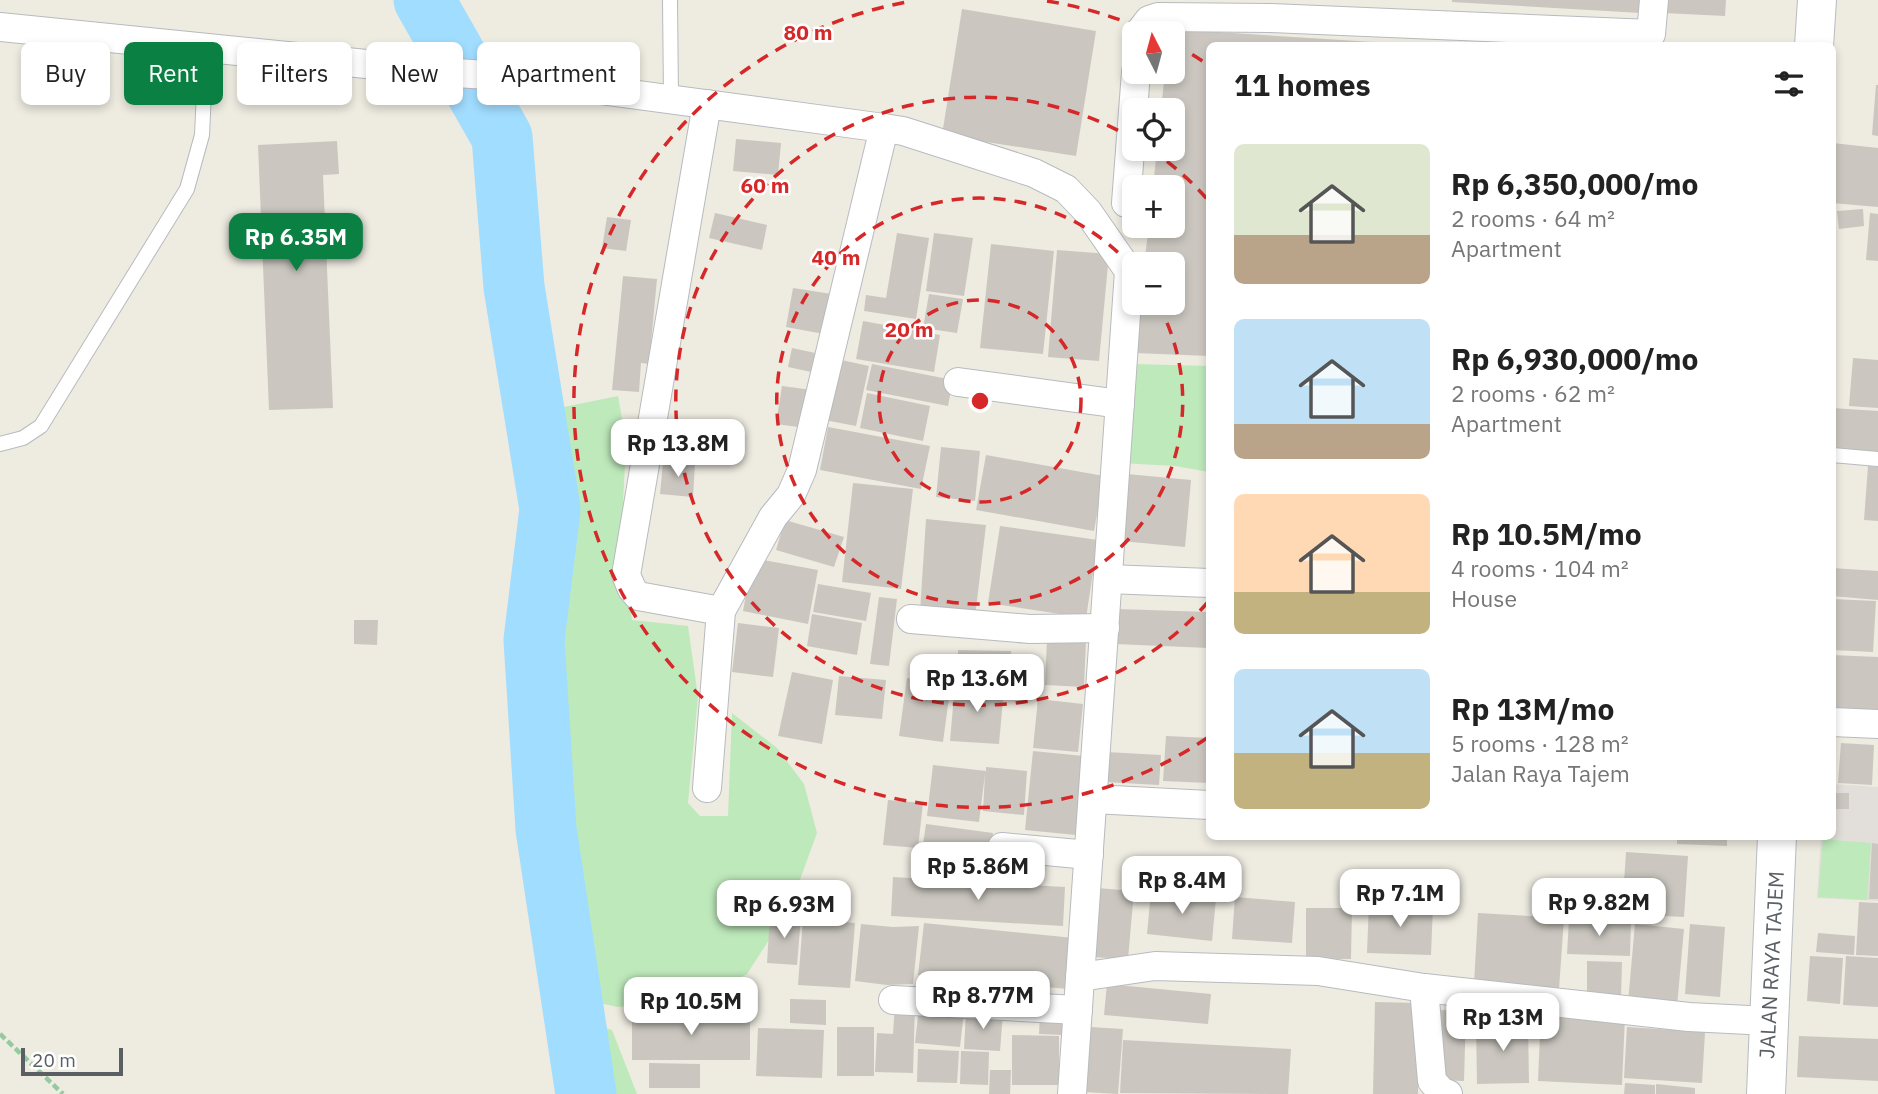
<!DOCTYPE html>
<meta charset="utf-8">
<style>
:root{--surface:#fff;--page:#f6f6f6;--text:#222;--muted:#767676;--accent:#0b8043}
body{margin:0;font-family:"IBM Plex Sans",sans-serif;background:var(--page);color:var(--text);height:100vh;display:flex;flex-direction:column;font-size:26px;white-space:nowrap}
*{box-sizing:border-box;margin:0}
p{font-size:23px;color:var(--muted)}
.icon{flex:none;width:38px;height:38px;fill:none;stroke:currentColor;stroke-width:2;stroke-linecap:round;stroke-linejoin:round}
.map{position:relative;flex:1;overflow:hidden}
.sheet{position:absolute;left:1206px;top:42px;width:630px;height:798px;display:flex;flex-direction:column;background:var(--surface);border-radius:10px;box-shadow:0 4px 10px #0003}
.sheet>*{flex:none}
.guide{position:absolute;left:21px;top:42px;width:665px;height:63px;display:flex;gap:14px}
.needle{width:46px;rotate:354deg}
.buttons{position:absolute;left:1122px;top:21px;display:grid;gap:14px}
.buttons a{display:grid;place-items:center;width:63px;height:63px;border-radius:10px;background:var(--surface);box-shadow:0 4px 10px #0003;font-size:35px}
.scale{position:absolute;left:21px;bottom:18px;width:102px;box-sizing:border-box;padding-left:7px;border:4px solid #5a5f64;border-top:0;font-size:19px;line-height:24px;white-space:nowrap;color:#5a5f64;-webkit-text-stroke:5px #fff;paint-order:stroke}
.price{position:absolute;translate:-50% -60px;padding:0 16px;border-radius:14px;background:#fff;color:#222;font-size:23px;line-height:46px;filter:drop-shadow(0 2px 4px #0008)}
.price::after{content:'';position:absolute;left:50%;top:42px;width:21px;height:16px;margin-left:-10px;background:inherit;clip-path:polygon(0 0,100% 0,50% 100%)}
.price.on{background:var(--accent);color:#fff}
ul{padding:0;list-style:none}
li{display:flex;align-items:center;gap:21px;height:175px;padding:0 28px}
li span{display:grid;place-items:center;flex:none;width:196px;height:140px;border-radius:10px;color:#555}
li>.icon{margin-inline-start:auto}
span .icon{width:84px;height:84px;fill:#fffc;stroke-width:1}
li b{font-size:30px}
h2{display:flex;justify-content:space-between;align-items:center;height:84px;padding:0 28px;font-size:30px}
.tag{padding:0 24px;border-radius:10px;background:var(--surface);box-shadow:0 4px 10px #0003;font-size:24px;line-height:63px}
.tag.on{background:var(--accent);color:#fff}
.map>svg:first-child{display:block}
.industrial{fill:#e2ded9}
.green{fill:#bee9bb}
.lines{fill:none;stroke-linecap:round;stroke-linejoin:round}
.river{stroke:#a1ddff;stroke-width:61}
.building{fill:#cbc7c0}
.lane-casing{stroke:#b7bbbf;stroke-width:16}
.street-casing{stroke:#b7bbbf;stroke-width:30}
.secondary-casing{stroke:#b7bcc2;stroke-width:40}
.path{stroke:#94ca9f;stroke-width:4.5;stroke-dasharray:7 3.5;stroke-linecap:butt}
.lane{stroke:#fff;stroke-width:14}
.street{stroke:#fff;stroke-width:28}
.secondary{stroke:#fff;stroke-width:38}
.ring{fill:none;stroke:#d62828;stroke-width:3.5;stroke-dasharray:12 9}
.labels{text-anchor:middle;stroke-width:5;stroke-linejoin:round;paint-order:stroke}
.street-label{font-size:21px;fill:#5a5f64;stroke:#fff}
.centre{fill:#d62828;stroke:#fff;stroke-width:3.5}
.ring-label{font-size:21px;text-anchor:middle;font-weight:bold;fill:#d62828;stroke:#fff;stroke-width:5;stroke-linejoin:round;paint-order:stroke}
</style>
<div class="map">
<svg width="1878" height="1094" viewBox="0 0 1878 1094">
<rect width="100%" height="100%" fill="#eeebe1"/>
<path class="industrial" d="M1832,784L1878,787V901L1817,898L1821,837L1832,836Z"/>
<g class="green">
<path d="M1134,364L1209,366V472L1175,466L1120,463Z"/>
<path d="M618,396L626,442L621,545L632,620L688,626L698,697L688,803L700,816H728L732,713L777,748L804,784L817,833L790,907L747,974L695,1000L617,1007L592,1001L577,947L553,744L547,654L568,527L565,473L544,411Z"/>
<path d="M1823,839L1871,843L1867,900L1818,897Z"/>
<path d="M591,1024L612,1030L637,1094H602Z"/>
</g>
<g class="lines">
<path class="river" d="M424,0L502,137L514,287L550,509L534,640L546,829L586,1094"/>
</g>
<g class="building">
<path d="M1452,0H1642L1641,13L1452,2Z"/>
<path d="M1665,0H1726L1725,16L1664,13Z"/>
<path d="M962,9L1096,31L1076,156L942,135Z"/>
<path d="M1170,29L1388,43V46H1209V356L1135,353L1140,303H1172V264H1144L1149,226H1172V187H1153L1157,149H1172V110H1161L1165,72H1172V33H1169Z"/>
<path d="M1876,85H1878V136L1872,135Z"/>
<path d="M736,139L781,143L778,175L733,171Z"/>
<path d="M337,141L339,174L323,175L333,408L269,410L258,145Z"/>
<path d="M1833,143L1878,148V207L1832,203Z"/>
<path d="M1863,209L1864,226L1839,229L1837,211Z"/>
<path d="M715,213L767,225L762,250L709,238Z"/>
<path d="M1870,213L1878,214V261L1866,260Z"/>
<path d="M607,217L631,220L626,251L602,248Z"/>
<path d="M897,233L929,238L916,319L864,311L866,295L886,298Z"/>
<path d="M934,233L973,238L964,296L926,291Z"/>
<path d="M991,244L1054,251L1043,354L980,348Z"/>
<path d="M1057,250L1109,254L1099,361L1048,357Z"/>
<path d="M623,276L657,279L649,364L641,363L639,392L612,390Z"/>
<path d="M793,288L832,294L824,334L786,327Z"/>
<path d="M929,294L963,299L957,333L923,328Z"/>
<path d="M863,321L940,335L934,372L856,359Z"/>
<path d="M792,348L820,354L816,373L788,367Z"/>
<path d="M1853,358L1878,360V408L1849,406Z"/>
<path d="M837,359L869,366L856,426L824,420Z"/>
<path d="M872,364L953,380L948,406L866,390Z"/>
<path d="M782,386L812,390L806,428L776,424Z"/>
<path d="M867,393L930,406L923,441L860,428Z"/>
<path d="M1832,408L1878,411V453L1832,450Z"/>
<path d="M828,427L930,446L921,489L820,470Z"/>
<path d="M941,447L980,451L975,501L936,497Z"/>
<path d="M986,455L1104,476L1094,531L976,510Z"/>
<path d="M663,462L695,464L693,497L660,494Z"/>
<path d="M1868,466L1878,467V521L1864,520Z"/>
<path d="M1127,474L1191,480L1185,547L1121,541Z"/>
<path d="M853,483L913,489L901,589L842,582Z"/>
<path d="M926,519L986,525L975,617L920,612Z"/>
<path d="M785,520L844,537L834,567L776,550Z"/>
<path d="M1000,526L1098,540L1086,618L988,603Z"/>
<path d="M753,558L818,570L808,624L743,611Z"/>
<path d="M1832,568L1878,571V600L1832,596Z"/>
<path d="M818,584L871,593L866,621L813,612Z"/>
<path d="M879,597L897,599L889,666L870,664Z"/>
<path d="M1832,599L1876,601L1873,652L1832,650Z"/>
<path d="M1117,609L1209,612V648L1115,644Z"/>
<path d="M812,614L862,623L857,655L807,646Z"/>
<path d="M354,620H378L377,645L354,644Z"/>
<path d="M738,623L779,628L773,677L732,672Z"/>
<path d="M1047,639L1086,641L1084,687L1045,685Z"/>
<path d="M958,650L1011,651L1010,684H958Z"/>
<path d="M1832,655L1878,657V714L1832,712Z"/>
<path d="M792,672L833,680L822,744L778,736Z"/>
<path d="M839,676L886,680L882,719L835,715Z"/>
<path d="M907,678L951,683L943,742L899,736Z"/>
<path d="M955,684L1004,688L999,744L950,741Z"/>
<path d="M1038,699L1083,704L1078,752L1033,748Z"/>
<path d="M1166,736L1209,738V783L1163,781Z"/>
<path d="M1841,743L1874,745L1872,785L1838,783Z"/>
<path d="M1033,751L1084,756L1076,835L1025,830Z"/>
<path d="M1106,752L1161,755L1159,785L1104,782Z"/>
<path d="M933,765L986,771V767L1027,771L1024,815L983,811L985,774L979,822L927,816Z"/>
<path d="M1835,793H1849V809H1833Z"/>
<path d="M888,800L923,803L918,848L883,845Z"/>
<path d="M926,824L993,833L989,868L921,858Z"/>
<path d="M1677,836H1727V846L1677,844Z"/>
<path d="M1872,843L1878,844V899H1869Z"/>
<path d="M1626,852L1688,856L1684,917L1622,914Z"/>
<path d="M893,877L1065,887L1063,926L891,916Z"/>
<path d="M1097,888L1134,891L1128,959L1091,957Z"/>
<path d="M1151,891L1216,898L1212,941L1147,934Z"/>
<path d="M1235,897L1295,902L1292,943L1232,939Z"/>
<path d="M1859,902L1878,903V956L1856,955Z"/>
<path d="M1369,903L1433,905L1431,955L1367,953Z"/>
<path d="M1306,908H1352L1351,959H1306Z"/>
<path d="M1478,913L1564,918L1559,989L1474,984Z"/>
<path d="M770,915L801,917L797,965L767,963Z"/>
<path d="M803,919L855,923L850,988L798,985Z"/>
<path d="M1569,920L1631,922L1630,956L1567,954Z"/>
<path d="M924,923L1074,938L1068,989L918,975Z"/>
<path d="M861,924L893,927L919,926L913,984L887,985L855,981Z"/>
<path d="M1635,924L1684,929L1677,1006L1628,1002Z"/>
<path d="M1690,924L1725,927L1720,997L1685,994Z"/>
<path d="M1818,933L1855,936L1854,955L1816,952Z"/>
<path d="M1810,956L1843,958L1840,1004L1807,1001Z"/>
<path d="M1846,956L1878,958V1007L1843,1005Z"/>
<path d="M1587,961L1622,962L1621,998L1587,997Z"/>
<path d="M1107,984L1211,994L1208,1024L1104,1015Z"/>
<path d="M790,999L826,1000V1025L790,1023Z"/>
<path d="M1375,1002L1420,1003L1418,1094H1373Z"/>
<path d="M895,1004L915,1006L913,1073L875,1072L877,1033L893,1034Z"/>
<path d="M919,1007L964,1012L960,1047L915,1043Z"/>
<path d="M1438,1010L1466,1011L1464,1081L1436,1080Z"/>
<path d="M966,1011L1003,1013L1000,1051L964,1049Z"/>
<path d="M1541,1011L1625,1016L1622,1085L1538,1081Z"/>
<path d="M1040,1013L1064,1014L1063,1035L1039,1034Z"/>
<path d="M704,1014H750V1060H632V1015Z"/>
<path d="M1528,1021L1529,1083L1477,1084L1476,1023Z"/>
<rect x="837" y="1027" width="37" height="49"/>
<path d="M1090,1027L1123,1029L1118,1094L1085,1092Z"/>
<path d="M1627,1027L1705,1032L1702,1083L1624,1078Z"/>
<path d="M758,1028L824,1030L822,1078L756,1076Z"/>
<path d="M1012,1035L1059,1036V1085H1012Z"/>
<path d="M1799,1036L1878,1039V1081L1797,1077Z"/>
<path d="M1123,1040L1291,1049L1288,1094L1120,1093Z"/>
<path d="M918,1049L959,1051L957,1083L917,1082Z"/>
<path d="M961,1051L989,1052L988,1085L960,1084Z"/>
<path d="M649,1063L700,1064V1088H649Z"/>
<path d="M990,1070H1011L1010,1094H989Z"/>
<path d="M1625,1083L1655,1085V1094H1624Z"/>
<path d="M1656,1084L1695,1088V1094H1656Z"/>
</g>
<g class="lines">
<defs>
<g id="lane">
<path d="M670,0L671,98"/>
<path d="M0,444L23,438L41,426L187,189L202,135L206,48"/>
<path d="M1832,455L1878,459"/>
</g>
<g id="street">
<path d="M0,27L455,73L489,75L884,128L903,131L1034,173L1066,189L1088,212L1129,271L1072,1094"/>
<path d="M1139,33L1149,20L1158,17L1271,18L1651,34L1654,0"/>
<path d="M707,104L626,575L632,589L638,596L721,611"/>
<path d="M1126,203L1136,72"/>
<path d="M958,382L1120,404"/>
<path d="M1108,579L1209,583"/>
<path d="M911,619L1030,629L1105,628"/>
<path d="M1832,722L1878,724"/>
<path d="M707,788L721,611L773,517L791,495L802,470L884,128"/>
<path d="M1093,799L1209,805"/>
<path d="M1002,847L1089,855"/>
<path d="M1080,977L1155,966L1318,971L1424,988L1689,1017L1769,1021"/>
<path d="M1424,988L1432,1081L1442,1092L1448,1094"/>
<path d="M893,1000L1078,1010"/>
</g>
<g id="secondary">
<path d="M1814,46L1817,0"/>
<path d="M1766,1094L1777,836"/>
</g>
</defs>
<use href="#lane" class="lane-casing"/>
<use href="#street" class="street-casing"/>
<use href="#secondary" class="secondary-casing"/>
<path class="path" d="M0,1034L63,1094"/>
<use href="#lane" class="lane"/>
<use href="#street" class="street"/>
<use href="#secondary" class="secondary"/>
</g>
<g class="ring">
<circle cx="980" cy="401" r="101"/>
<path d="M1158 304A203 203 0 1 1 1133 268"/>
<path d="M1208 602A304 304 0 1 1 1132 138M1150 149A304 304 0 0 1 1208 200"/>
<path d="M1207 738A406 406 0 1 1 913 1M1047 1A406 406 0 0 1 1152 33M1174 44A406 406 0 0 1 1207 64"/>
</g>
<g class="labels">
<g class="street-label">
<text transform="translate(1772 965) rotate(-87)" y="7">JALAN RAYA TAJEM</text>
</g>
</g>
<circle cx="980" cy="401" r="10" class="centre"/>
<g class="ring-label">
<text x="808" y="40">80 m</text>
<text x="765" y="193">60 m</text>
<text x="836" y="265">40 m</text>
<text x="909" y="337">20 m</text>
</g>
</svg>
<div class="buttons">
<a><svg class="needle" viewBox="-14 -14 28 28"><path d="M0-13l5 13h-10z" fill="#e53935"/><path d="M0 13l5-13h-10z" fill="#767676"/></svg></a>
<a><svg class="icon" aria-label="locate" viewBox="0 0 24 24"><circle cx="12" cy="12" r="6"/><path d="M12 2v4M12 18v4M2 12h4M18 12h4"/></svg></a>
<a>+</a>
<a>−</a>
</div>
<div class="scale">20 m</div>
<b class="price on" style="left:296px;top:273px">Rp 6.35M</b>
<b class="price" style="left:678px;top:479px">Rp 13.8M</b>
<b class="price" style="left:977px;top:714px">Rp 13.6M</b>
<b class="price" style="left:978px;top:902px">Rp 5.86M</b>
<b class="price" style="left:1182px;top:916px">Rp 8.4M</b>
<b class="price" style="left:1400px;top:929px">Rp 7.1M</b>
<b class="price" style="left:1599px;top:938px">Rp 9.82M</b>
<b class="price" style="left:784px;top:940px">Rp 6.93M</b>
<b class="price" style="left:983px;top:1031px">Rp 8.77M</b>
<b class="price" style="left:691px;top:1037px">Rp 10.5M</b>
<b class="price" style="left:1503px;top:1053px">Rp 13M</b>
<div class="guide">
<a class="tag">Buy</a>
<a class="tag on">Rent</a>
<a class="tag">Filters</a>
<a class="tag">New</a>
<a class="tag">Apartment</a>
</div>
<section class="sheet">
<h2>11 homes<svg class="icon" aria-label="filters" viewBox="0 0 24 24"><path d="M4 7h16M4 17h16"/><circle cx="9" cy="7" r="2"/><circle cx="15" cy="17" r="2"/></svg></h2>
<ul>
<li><span style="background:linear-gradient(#dfe7d0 65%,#b9a48a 0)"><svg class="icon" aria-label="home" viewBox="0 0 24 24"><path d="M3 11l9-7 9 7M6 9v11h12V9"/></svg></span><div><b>Rp 6,350,000/mo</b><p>2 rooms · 64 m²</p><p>Apartment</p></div></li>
<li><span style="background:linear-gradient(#bfe0f5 75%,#b9a48a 0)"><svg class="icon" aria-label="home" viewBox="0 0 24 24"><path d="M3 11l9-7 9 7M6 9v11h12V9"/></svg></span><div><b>Rp 6,930,000/mo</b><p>2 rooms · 62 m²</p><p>Apartment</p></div></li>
<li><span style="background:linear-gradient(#ffd9b3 70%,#c2b280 0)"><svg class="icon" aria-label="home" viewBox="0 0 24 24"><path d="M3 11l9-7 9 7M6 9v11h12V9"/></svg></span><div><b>Rp 10.5M/mo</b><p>4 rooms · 104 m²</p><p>House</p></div></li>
<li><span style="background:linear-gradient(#bfe0f5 60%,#c2b280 0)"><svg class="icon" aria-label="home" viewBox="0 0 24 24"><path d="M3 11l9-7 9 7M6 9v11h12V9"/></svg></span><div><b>Rp 13M/mo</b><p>5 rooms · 128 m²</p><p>Jalan Raya Tajem</p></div></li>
</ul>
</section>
</div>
